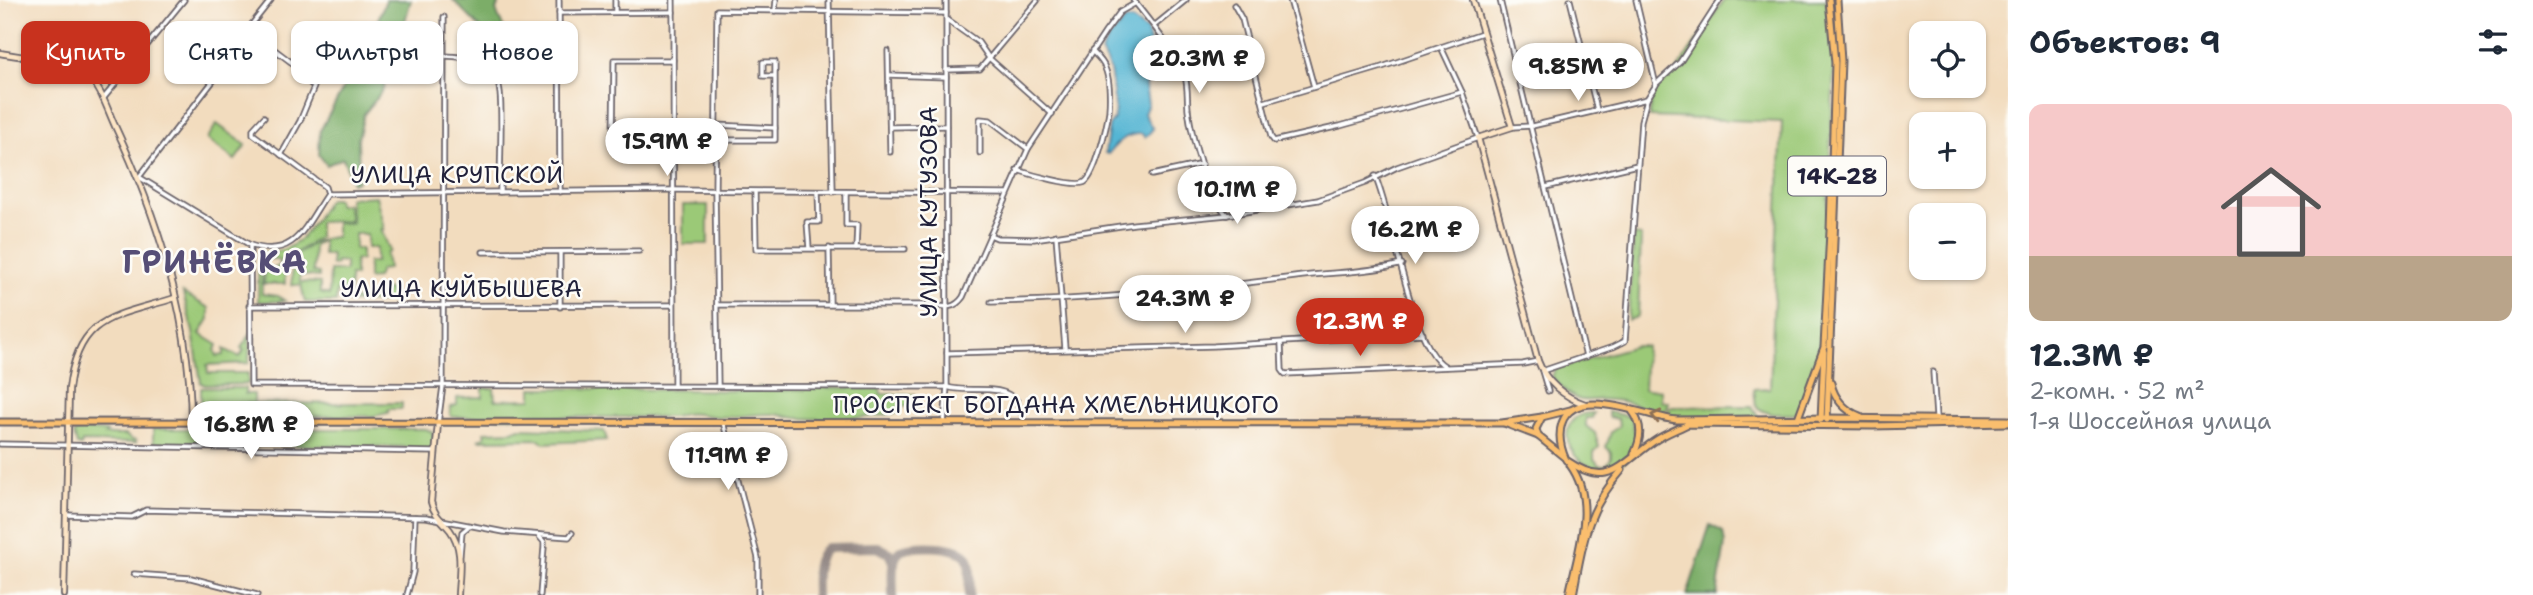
<!DOCTYPE html>
<html lang="ru">
<meta charset="utf-8">
<style>
:root{--surface:#fff;--page:#f6f6f7;--text:#1f2937;--muted:#747a83;--line:#e0e1e3;--accent:#c8321e}
body{margin:0;font-family:"Shantell Sans",sans-serif;background:var(--page);color:var(--text);height:100vh;display:flex;flex-direction:column;font-size:26px;white-space:nowrap}
*{box-sizing:border-box;margin:0}
p{font-size:23px;color:var(--muted)}
.icon{flex:none;width:38px;height:38px;fill:none;stroke:currentColor;stroke-width:2;stroke-linecap:round;stroke-linejoin:round}
.map{position:relative;flex:1;overflow:hidden}
.sheet{display:flex;flex-direction:column;background:var(--surface);width:525px}
.sheet>*{flex:none}
.hud{position:absolute;left:21px;top:21px;width:665px;height:63px;display:flex;gap:14px}
.controls{position:absolute;left:1909px;top:21px;display:grid;gap:14px}
.controls a{display:grid;place-items:center;width:77px;height:77px;border-radius:14px;background:var(--surface);box-shadow:0 2px 5px #0004;font-size:35px}
.price{position:absolute;translate:-50% -60px;padding:0 16px;border-radius:24px;background:#fff;color:#222;font-size:23px;line-height:46px;filter:drop-shadow(0 2px 4px #0008)}
.price::after{content:'';position:absolute;left:50%;top:42px;width:21px;height:16px;margin-left:-10px;background:inherit;clip-path:polygon(0 0,100% 0,50% 100%)}
.price.current{background:var(--accent);color:#fff}
ul{padding:0;list-style:none}
li{display:grid;align-content:center;gap:14px;height:371px;padding:0 21px}
li+li{border-top:2px solid var(--line)}
li span{display:grid;place-items:center;height:217px;border-radius:14px;color:#555}
li>.icon{margin-inline-start:auto}
span .icon{width:126px;height:126px;fill:#fffc;stroke-width:1}
li b{font-size:30px}
h2{display:flex;justify-content:space-between;align-items:center;height:84px;padding:0 21px;font-size:30px}
.pill{padding:0 24px;border-radius:14px;background:var(--surface);box-shadow:0 2px 5px #0004;font-size:24px;line-height:63px}
.pill.current{background:var(--accent);color:#fff}
main{display:flex;flex:1;min-height:0}
.map>svg:first-child{display:block}
.green{fill:#9bc977;stroke:#5e7659;stroke-width:2;fill-rule:evenodd}
.forest{fill:#7cad68;stroke:#4f6852;stroke-width:2}
.water{fill:#54b5d3;stroke:#3b6c87;stroke-width:2}
.lines{fill:none;stroke-linecap:round;stroke-linejoin:round}
.taxiway{stroke:#8a7f7c;stroke-width:10}
.street-casing{stroke:#6b6369;stroke-width:7}
.secondary-casing{stroke:#6b6369;stroke-width:8}
.primary-casing{stroke:#6b6369;stroke-width:9}
.street{stroke:#fff;stroke-width:3.5}
.secondary{stroke:#fde5c5;stroke-width:4.5}
.primary{stroke:#fabe6e;stroke-width:5}
.oneway{stroke:#8e7054}
.labels{text-anchor:middle;stroke-width:5;stroke-linejoin:round;paint-order:stroke}
.shield{fill:#fdfcf7;stroke:#646373;stroke-width:2}
.shield-label{font-size:23px;font-weight:bold;fill:#22223b}
.street-label{font-size:24px;fill:#22223b;stroke:#fdfcf7}
.district-label{font-size:32px;font-weight:bold;letter-spacing:2px;fill:#564e76;stroke:#fdfcf7}
</style>
<main>
<div class="map">
<svg width="2008" height="595" viewBox="0 0 2008 595">
<rect width="100%" height="100%" fill="#fdfcf7"/>
<filter id="ink" filterUnits="userSpaceOnUse"><feTurbulence type="fractalNoise" baseFrequency=".0143" numOctaves="2"/><feDisplacementMap in="SourceGraphic" scale="14" xChannelSelector="R" yChannelSelector="G"/><feConvolveMatrix kernelMatrix="1 2 1 2 8 2 1 2 1" color-interpolation-filters="sRGB"/></filter>
<filter id="wash" filterUnits="userSpaceOnUse"><feTurbulence type="fractalNoise" baseFrequency=".00686" numOctaves="4" result="noise"/><feDisplacementMap in="SourceGraphic" scale="28" xChannelSelector="R" yChannelSelector="G"/><feGaussianBlur stdDeviation="1.57" result="paint"/><feColorMatrix in="noise" values="0 0 0 0 0 0 0 0 0 0 0 0 0 0 0 0 0 1.4 0 .05"/><feComposite in="paint" operator="in"/></filter>
<g filter="url(#wash)">
<rect width="100%" height="100%" fill="#f2dcbe"/>
<g class="green">
<path d="M1724,0H1826L1834,67L1821,349L1797,414C1782,414 1768,417 1756,406L1754,389L1770,388L1782,122L1649,117L1652,97L1658,86L1675,73Z"/>
<path d="M217,124L246,145L235,160L207,139Z"/>
<path d="M376,196L384,229H381L390,251L386,254L388,269L380,270L377,278L368,279V262H376V248H367V234H355V249H361V260H355V276H350V299H384V290L389,289L393,302H345V291L337,290L336,302H305L301,285H292V264L285,265V284H264L265,270C292,268 304,238 336,237V223H352L349,198ZM320,242H323V255H332L331,265H336V261L345,262V271H330L329,295L320,293V283L300,282V275L319,277V273L313,272L314,246Z"/>
<path d="M329,199H337L338,205L347,204L350,221L319,222V237L280,264L278,259H262V294L278,296L285,301L258,302V252C299,256 308,229 329,199Z"/>
<rect x="683" y="205" width="25" height="39"/>
<path d="M1634,235L1641,236L1638,317L1628,320Z"/>
<path d="M183,293L209,308V319L200,334L218,345L215,350L217,356L224,355V349L240,357L244,350L241,348L250,334L249,363L207,365L208,373H248V384L205,385L201,383L193,332Z"/>
<path d="M1635,346H1646L1644,389L1661,390V401H1668L1667,407L1658,414C1646,410 1634,403 1621,401C1582,394 1584,414 1552,377L1555,369Z"/>
<path d="M758,387L880,388L881,394H915V406L898,407V413C865,419 830,420 796,418C789,417 783,414 775,414C757,413 741,417 722,417C706,417 691,409 675,417H453L450,415L451,407L457,405V398L483,397V388H494L495,400L532,399V388L757,391Z"/>
<path d="M201,388H245V394H254V403H201Z"/>
<path d="M402,403V409H389L388,413L374,416L203,417L198,414L196,404Z"/>
<path d="M1752,406L1758,416L1757,418L1663,417L1671,407Z"/>
<path d="M1608,412L1631,417L1636,438L1626,461C1575,493 1541,413 1594,413L1592,418H1586V426L1595,433L1599,447L1594,452V459L1599,465H1606L1611,459V452L1606,447L1611,432L1619,426L1618,419L1608,417Z"/>
<path d="M520,428L604,431L607,440L544,443L539,439L478,440L485,436L484,432L512,431Z"/>
<path d="M80,429L107,432L105,435H126L130,439L136,441V443L82,442L81,446L77,445L74,434Z"/>
<path d="M153,429H200C209,434 222,435 231,429H426L433,432L434,441L430,451L412,450L410,447L258,445L257,448H217L216,444L153,443Z"/>
</g>
<g class="forest">
<path d="M386,0H411L400,39L397,65L385,76L384,87L377,98L364,114L358,139L359,176L357,181L352,183L343,158L327,165L319,155L320,131L370,39Z"/>
<path d="M453,0H501L496,10C503,34 523,51 539,70L538,77L529,78Z"/>
<path d="M1710,525L1723,532L1725,544L1717,595H1687Z"/>
</g>
<path class="water" d="M1125,20H1132L1147,31L1152,49L1164,68L1163,76L1157,81L1147,82L1145,85L1148,104L1144,114L1153,129L1145,138L1142,134C1126,133 1118,142 1108,154L1105,153L1109,126L1114,119L1115,106L1110,70L1101,52L1109,38Z"/>
<g class="lines">
<g class="taxiway">
<path d="M816,595C816,579 813,559 827,548L878,547L889,553L894,564"/>
<path d="M893,595C893,583 890,561 899,552C909,543 960,545 967,557C972,566 969,584 969,595"/>
</g>
</g>
</g>
<g filter="url(#ink)">
<g class="lines">
<defs>
<g id="street">
<path d="M271,0L252,24L251,32L139,177L250,245L251,385L947,387C969,394 1000,382 1017,401L1020,412"/>
<path d="M559,0L560,192"/>
<path d="M673,0L674,386"/>
<path d="M829,0L833,192"/>
<path d="M1133,0C1146,16 1180,58 1185,76C1188,87 1187,98 1188,109C1192,139 1206,193 1227,215"/>
<path d="M1290,0L1314,87"/>
<path d="M1500,0L1586,357"/>
<path d="M1570,0L1597,110"/>
<path d="M1234,5L1242,19L1271,137L1274,141L1340,126L1462,92"/>
<path d="M615,11V0"/>
<path d="M775,11L776,0"/>
<path d="M559,13L673,12"/>
<path d="M947,20L978,42L989,58L1052,114"/>
<path d="M1154,26L1186,0"/>
<path d="M251,32L307,74V80L314,87L300,121L281,155"/>
<path d="M888,51L890,152"/>
<path d="M444,56C501,58 501,75 501,126C501,148 500,170 500,192"/>
<path d="M946,70L980,69L1037,1"/>
<path d="M889,75L946,77"/>
<path d="M1656,84L1680,62L1720,0"/>
<path d="M103,99L184,0"/>
<path d="M1264,102L1379,68L1482,33"/>
<path d="M716,125L775,128"/>
<path d="M890,127L946,126"/>
<path d="M1512,127L1532,126L1647,99"/>
<path d="M613,140L614,60H673"/>
<path d="M716,140H775V62H763V76H775"/>
<path d="M980,153V119L990,120L1028,149"/>
<path d="M1017,170C1029,174 1077,188 1085,182C1096,174 1107,125 1109,111C1110,98 1110,80 1105,68C1103,61 1097,56 1092,51"/>
<path d="M1152,175L1202,164"/>
<path d="M1375,176C1393,216 1411,347 1445,366"/>
<path d="M1546,187L1637,165"/>
<path d="M755,192L756,249H905"/>
<path d="M846,192V225H857L856,249"/>
<path d="M327,194L673,190L1007,193"/>
<path d="M990,235L997,238L1034,239L1134,224L1227,215L1318,200L1365,183L1397,167L1478,138L1462,92L1441,47"/>
<path d="M1056,235L1065,348"/>
<path d="M250,245C295,260 305,226 327,194L325,187L253,134V129L264,117"/>
<path d="M809,248L807,222H819L818,192"/>
<path d="M829,248L830,304"/>
<path d="M483,252L639,251"/>
<path d="M560,252V307"/>
<path d="M991,302C1093,300 1194,290 1295,277C1331,272 1367,273 1402,264"/>
<path d="M717,305H930C944,307 954,310 963,297L1028,149L1106,31L1120,12L1136,3"/>
<path d="M249,306L673,305"/>
<path d="M1281,343L1282,370L1285,374L1523,364L1538,361"/>
<path d="M947,353L1214,346L1423,334"/>
<path d="M1933,372L1936,417"/>
<path d="M718,385L715,191L717,10L946,13"/>
<path d="M1548,391L1542,371L1613,347L1625,341L1641,121L1647,99L1656,85L1636,0"/>
<path d="M723,422L758,558V595"/>
<path d="M438,423L443,386L444,17"/>
<path d="M944,423L947,387L946,0"/>
<path d="M0,444L435,452"/>
<path d="M66,515L132,517L146,510L426,517L504,532L569,537L572,533"/>
<path d="M538,535L544,542V547L540,595"/>
<path d="M460,555L462,532L468,527"/>
<path d="M134,574L191,578L257,595"/>
<path d="M407,595L413,572L415,517"/>
</g>
<g id="secondary">
<path d="M1473,0L1512,127L1478,138L1538,361C1546,382 1564,397 1585,404"/>
<path d="M0,53C24,58 68,60 87,75C101,87 107,109 115,126C158,218 191,320 191,423"/>
<path d="M438,423L431,502C434,515 442,520 450,530C464,549 459,572 458,595"/>
<path d="M64,595L69,389C78,315 114,317 175,298"/>
</g>
<g id="primary">
<path d="M1831,383C1834,398 1845,411 1860,416"/>
<path d="M1632,411C1643,425 1641,439 1634,454"/>
<path d="M1798,418L1824,347L1830,231L1835,63L1829,0"/>
<path d="M1821,420L1824,352"/>
<path d="M1827,420L1841,61L1837,0"/>
<path d="M2008,420L1827,418L1677,420C1649,418 1575,383 1562,423C1558,435 1561,449 1566,460C1608,489 1619,466 1653,442C1664,434 1676,430 1688,424L1873,426L2008,423"/>
<path d="M0,422L1502,423L1542,417L1570,410"/>
<path d="M1504,423L1538,436L1564,457"/>
<path d="M1538,436L1536,429L1542,417"/>
<path d="M1569,595C1577,553 1598,503 1570,465"/>
<path d="M1573,595C1583,543 1585,512 1622,470"/>
</g>
</defs>
<use href="#street" class="street-casing"/>
<use href="#secondary" class="secondary-casing"/>
<use href="#primary" class="primary-casing"/>
<use href="#street" class="street"/>
<use href="#secondary" class="secondary"/>
<use href="#primary" class="primary"/>
</g>
<defs><path id="oneway-chevron" d="M-2-3.5L2.5 0L-2 3.5" fill="none" stroke-width="1.6" stroke-linecap="round" stroke-linejoin="round" transform="scale(1.75)"/></defs>
<use class="oneway" href="#oneway-chevron" transform="translate(1656 416) rotate(-166)"/>
</g>
<g class="labels">
<rect class="shield" x="1788" y="156.5" width="98" height="39" rx="5"/>
<g class="shield-label">
<text x="1837" y="184">14К-28</text>
</g>
<g class="street-label">
<text x="457" y="183">УЛИЦА КРУПСКОЙ</text>
<text transform="translate(929 212) rotate(-90)" y="8">УЛИЦА КУТУЗОВА</text>
<text x="461" y="297">УЛИЦА КУЙБЫШЕВА</text>
<text x="1056" y="413">ПРОСПЕКТ БОГДАНА ХМЕЛЬНИЦКОГО</text>
</g>
<g class="district-label">
<text x="215" y="273">ГРИНЁВКА</text>
</g>
</g>
</svg>
<div class="controls">
<a><svg class="icon" aria-label="locate" viewBox="0 0 24 24"><circle cx="12" cy="12" r="6"/><path d="M12 2v4M12 18v4M2 12h4M18 12h4"/></svg></a>
<a>+</a>
<a>−</a>
</div>
<b class="price" style="left:1199px;top:95px">20.3M ₽</b>
<b class="price" style="left:1578px;top:103px">9.85M ₽</b>
<b class="price" style="left:667px;top:178px">15.9M ₽</b>
<b class="price" style="left:1237px;top:226px">10.1M ₽</b>
<b class="price" style="left:1415px;top:266px">16.2M ₽</b>
<b class="price" style="left:1185px;top:335px">24.3M ₽</b>
<b class="price current" style="left:1360px;top:358px">12.3M ₽</b>
<b class="price" style="left:251px;top:461px">16.8M ₽</b>
<b class="price" style="left:728px;top:492px">11.9M ₽</b>
<div class="hud">
<a class="pill current">Купить</a>
<a class="pill">Снять</a>
<a class="pill">Фильтры</a>
<a class="pill">Новое</a>
</div>
</div>
<section class="sheet">
<h2>Объектов: 9<svg class="icon" aria-label="filters" viewBox="0 0 24 24"><path d="M4 7h16M4 17h16"/><circle cx="9" cy="7" r="2"/><circle cx="15" cy="17" r="2"/></svg></h2>
<ul>
<li><span style="background:linear-gradient(#f6c9c9 70%,#b9a48a 0)"><svg class="icon" aria-label="home" viewBox="0 0 24 24"><path d="M3 11l9-7 9 7M6 9v11h12V9"/></svg></span><div><b>12.3M ₽</b><p>2-комн. · 52 m²</p><p>1-я Шоссейная улица</p></div></li>
</ul>
</section>
</main>
